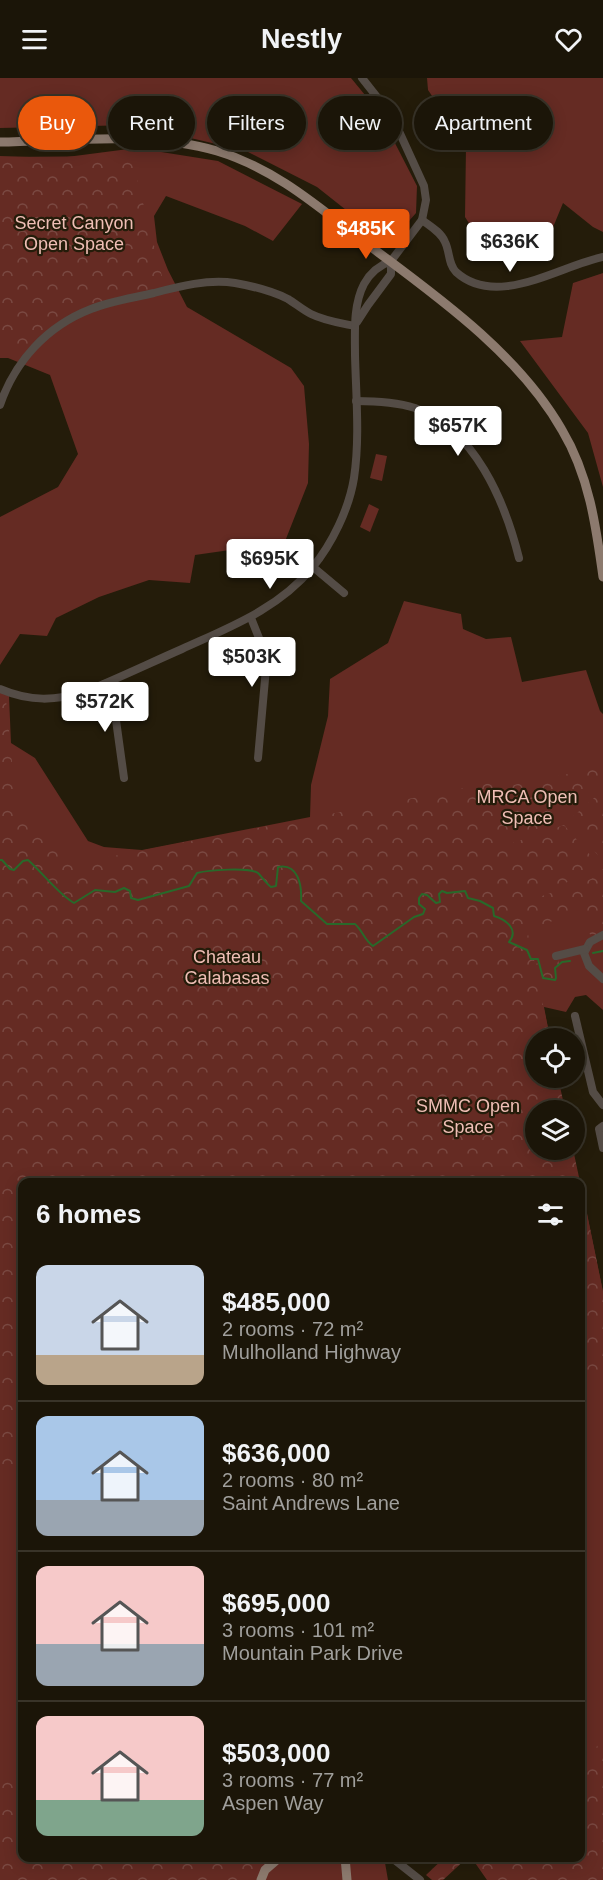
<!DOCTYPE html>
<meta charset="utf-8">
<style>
:root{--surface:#1b1508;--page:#241e12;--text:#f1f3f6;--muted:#a09f9c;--line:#393429;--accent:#ea580c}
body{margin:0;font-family:Arial,sans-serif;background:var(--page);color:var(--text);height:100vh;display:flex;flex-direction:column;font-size:22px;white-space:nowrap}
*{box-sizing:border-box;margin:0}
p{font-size:20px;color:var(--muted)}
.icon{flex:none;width:33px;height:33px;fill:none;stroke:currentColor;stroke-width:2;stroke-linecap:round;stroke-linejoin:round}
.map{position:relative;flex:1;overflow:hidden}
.details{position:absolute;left:18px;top:1100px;width:567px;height:684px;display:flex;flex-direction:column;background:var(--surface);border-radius:12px;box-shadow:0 3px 15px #0003,0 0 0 2px var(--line)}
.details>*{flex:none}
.guide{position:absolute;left:18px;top:18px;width:567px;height:54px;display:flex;gap:12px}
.buttons{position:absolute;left:525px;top:950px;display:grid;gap:12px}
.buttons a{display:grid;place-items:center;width:60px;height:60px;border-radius:50%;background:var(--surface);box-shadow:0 3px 15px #0003,0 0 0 2px var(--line);font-size:30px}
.price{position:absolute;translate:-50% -51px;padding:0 14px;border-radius:6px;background:#fff;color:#222;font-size:20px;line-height:39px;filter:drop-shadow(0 2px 3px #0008)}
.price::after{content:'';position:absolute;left:50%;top:36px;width:18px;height:14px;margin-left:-9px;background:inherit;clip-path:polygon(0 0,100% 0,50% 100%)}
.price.selected{background:var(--accent);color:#fff}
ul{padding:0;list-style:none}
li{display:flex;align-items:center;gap:18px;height:150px;padding:0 18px}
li+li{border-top:2px solid var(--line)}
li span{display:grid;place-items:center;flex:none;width:168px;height:120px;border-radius:12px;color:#555}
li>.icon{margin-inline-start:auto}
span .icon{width:72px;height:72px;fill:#fffc;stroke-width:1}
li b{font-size:26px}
h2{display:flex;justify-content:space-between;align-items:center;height:72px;padding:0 18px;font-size:26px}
.chip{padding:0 21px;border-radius:27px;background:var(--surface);box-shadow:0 3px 15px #0003,0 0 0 2px var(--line);font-size:21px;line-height:54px}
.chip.selected{background:var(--accent);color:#fff}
header{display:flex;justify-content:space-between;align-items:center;height:78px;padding:0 18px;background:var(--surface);font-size:27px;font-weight:800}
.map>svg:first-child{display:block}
.grass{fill:#652b23}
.park{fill:url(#park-crowns)}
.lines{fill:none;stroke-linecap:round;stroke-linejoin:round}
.stream{stroke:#28692a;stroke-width:2}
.minor{stroke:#544c46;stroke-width:8}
.major{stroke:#8c7a6e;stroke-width:9}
.labels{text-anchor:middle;stroke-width:4.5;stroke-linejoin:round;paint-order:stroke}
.park-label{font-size:18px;fill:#efbeb5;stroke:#241c0a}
</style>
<header><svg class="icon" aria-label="menu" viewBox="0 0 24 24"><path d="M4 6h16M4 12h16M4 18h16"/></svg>Nestly<svg class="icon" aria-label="heart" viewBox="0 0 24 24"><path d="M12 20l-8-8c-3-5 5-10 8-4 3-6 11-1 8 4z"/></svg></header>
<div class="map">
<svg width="603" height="1802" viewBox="0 0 603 1802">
<defs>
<pattern id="park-crowns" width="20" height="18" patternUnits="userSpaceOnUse" patternTransform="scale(1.5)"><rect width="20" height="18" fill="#652b23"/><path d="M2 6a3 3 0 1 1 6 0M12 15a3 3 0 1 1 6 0" fill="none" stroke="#7a4942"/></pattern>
</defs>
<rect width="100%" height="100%" fill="#241c0a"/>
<g class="grass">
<path d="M0,0H351L379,34L417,108L416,135L389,166L317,109L246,73L135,47L0,50Z"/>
<path d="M427,0H603V154L593,149L563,125L549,159H502L491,145L476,156L465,139L466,68L428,12Z"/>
<path d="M136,70L218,83L302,126L273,163L245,148L166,118L154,138L157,164L168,192L187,229L291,290L304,308L309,366L308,405L282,471L257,484L244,470L195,477L190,505L149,502L99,519L56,540L47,558L20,556L0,587V439L58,409L78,376L50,297L8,280H0V78L59,80Z"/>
<path d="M603,195V409L588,355L520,263L562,259L573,205Z"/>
<path d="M376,376L387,378L382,403L370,400Z"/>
<path d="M369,426L379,431L370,454L360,449Z"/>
<path d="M404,523L461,536L463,551L486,561L511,559L522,604L586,592L600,633L603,636V932L586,917L575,919L566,934L544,929L550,960H536V1071L22,1104V1779H277L279,1785L291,1779H384L388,1802H0V615L9,618L11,665L35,680L88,763L104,769L142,772L310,739L311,707L328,638L330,601L388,565Z"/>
<path d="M581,1107L603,1214V1802L580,1779Z"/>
</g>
<g class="park">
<path d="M131,78L165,210L76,236L23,281L0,266V79Z"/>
<path d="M0,609L8,613L6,622L16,725L72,786L496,704L498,710L603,689V706L562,742L508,761L510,766L564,747L599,787L588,797L521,820L522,825L591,801L603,791V854L591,859L581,833L527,852L535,886L558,881L562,902L539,907L550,960H536V999H558L565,1032H536V1071H573L580,1104H22V1384L0,1389Z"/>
<path d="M603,712V783L568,743Z"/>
<path d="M581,1106L603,1214V1292L581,1297Z"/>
<path d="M603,1664V1802H487L471,1779H580L581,1680Z"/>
<path d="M22,1689V1779H139L127,1802H0V1694Z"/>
<path d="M143,1779H263L255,1791L253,1802H131Z"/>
<path d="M445,1779H468L443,1802H432L426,1797Z"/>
</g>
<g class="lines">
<g class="stream">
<path d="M0,782H2L10,791L14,792L23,783L28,782C43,795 58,816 74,825L95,812L115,814L124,810L130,813L131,820L138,822L189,808L197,795C208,792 249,789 258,795C262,799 266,805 271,809L276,808L278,789C298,785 302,807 301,823L327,846H355C363,853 364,862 373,868L414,839L423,836L425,831L419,826V820L422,816L427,817L436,825L440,824L439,816L442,813L447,815L465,813L468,820L480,823L493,830L494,838C507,842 519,852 509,864L527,872L531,881H538L543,900L555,902L556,900L555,890L562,884L570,883"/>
<path d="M593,875L603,873"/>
</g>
<g class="minor">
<path d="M362,0L392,38L424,108L426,122L422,142L391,183"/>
<path d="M422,142C430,148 441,154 445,164C450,174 448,186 456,194C497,231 559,188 603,179"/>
<path d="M357,244L368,227L391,196V183"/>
<path d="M356,323C376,323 396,324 415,330C475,351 505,424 519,480"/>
<path d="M0,327C15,283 47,248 91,231C111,223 133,220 154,215C180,208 208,201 235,205C252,208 272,213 288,221C296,226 303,232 311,236C325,243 340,245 355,248"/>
<path d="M313,489L344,515"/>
<path d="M251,540L261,565L266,590L258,680"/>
<path d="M104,606L115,635L124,700"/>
<path d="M0,611C30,624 56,623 87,613C119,600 150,585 182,571C230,549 278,531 312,490C332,466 349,431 354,400C360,360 356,318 355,277C355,254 353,227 364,206C370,195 380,187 391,183"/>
<path d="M603,857L590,864L584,875L589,888L603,901"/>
<path d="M556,878L585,871"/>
<path d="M575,938L593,1014L603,1027"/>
<path d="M603,1048L599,1051L603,1070"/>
<path d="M391,1779L420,1802"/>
</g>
<g class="major">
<path d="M0,64C70,63 149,53 217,73C273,90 314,125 359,160C431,214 517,273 562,352C589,397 596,448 603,499"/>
<path d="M345,1779L347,1802"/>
<path d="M261,1802L265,1792L280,1779"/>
</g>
</g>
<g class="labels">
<g class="park-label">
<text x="74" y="151">Secret Canyon<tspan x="74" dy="21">Open Space</tspan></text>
<text x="527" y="725">MRCA Open<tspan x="527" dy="21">Space</tspan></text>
<text x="227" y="885">Chateau<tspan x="227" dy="21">Calabasas</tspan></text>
<text x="468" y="1034">SMMC Open<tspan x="468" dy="21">Space</tspan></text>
</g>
</g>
</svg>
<div class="buttons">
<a><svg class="icon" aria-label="locate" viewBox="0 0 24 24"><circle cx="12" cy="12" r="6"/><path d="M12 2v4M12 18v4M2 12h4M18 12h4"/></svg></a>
<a><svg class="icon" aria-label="layers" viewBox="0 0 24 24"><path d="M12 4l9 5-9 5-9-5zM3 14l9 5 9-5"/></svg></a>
</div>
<b class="price selected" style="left:366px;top:182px">$485K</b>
<b class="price" style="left:510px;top:195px">$636K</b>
<b class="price" style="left:458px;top:379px">$657K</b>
<b class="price" style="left:270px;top:512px">$695K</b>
<b class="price" style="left:252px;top:610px">$503K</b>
<b class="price" style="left:105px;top:655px">$572K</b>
<div class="guide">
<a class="chip selected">Buy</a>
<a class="chip">Rent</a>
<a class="chip">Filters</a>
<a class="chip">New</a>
<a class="chip">Apartment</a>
</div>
<section class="details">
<h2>6 homes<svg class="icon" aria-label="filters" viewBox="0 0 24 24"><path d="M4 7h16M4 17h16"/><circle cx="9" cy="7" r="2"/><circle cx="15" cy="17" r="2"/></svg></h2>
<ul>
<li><span style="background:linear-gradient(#c9d6e8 75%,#b9a48a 0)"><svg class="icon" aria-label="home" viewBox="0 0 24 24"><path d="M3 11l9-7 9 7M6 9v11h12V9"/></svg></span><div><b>$485,000</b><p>2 rooms · 72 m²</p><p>Mulholland Highway</p></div></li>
<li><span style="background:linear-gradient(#a9c7e8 70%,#9aa5b1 0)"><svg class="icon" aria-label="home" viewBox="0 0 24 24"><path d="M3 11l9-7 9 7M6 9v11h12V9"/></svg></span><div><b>$636,000</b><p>2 rooms · 80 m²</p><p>Saint Andrews Lane</p></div></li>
<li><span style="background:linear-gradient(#f6c9c9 65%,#9aa5b1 0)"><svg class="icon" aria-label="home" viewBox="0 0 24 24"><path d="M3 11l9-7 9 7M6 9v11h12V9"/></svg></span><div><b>$695,000</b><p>3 rooms · 101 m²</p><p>Mountain Park Drive</p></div></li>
<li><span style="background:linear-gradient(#f6c9c9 70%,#7fa58c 0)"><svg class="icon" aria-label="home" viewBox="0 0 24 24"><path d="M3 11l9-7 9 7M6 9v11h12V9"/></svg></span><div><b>$503,000</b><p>3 rooms · 77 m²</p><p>Aspen Way</p></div></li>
</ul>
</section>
</div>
